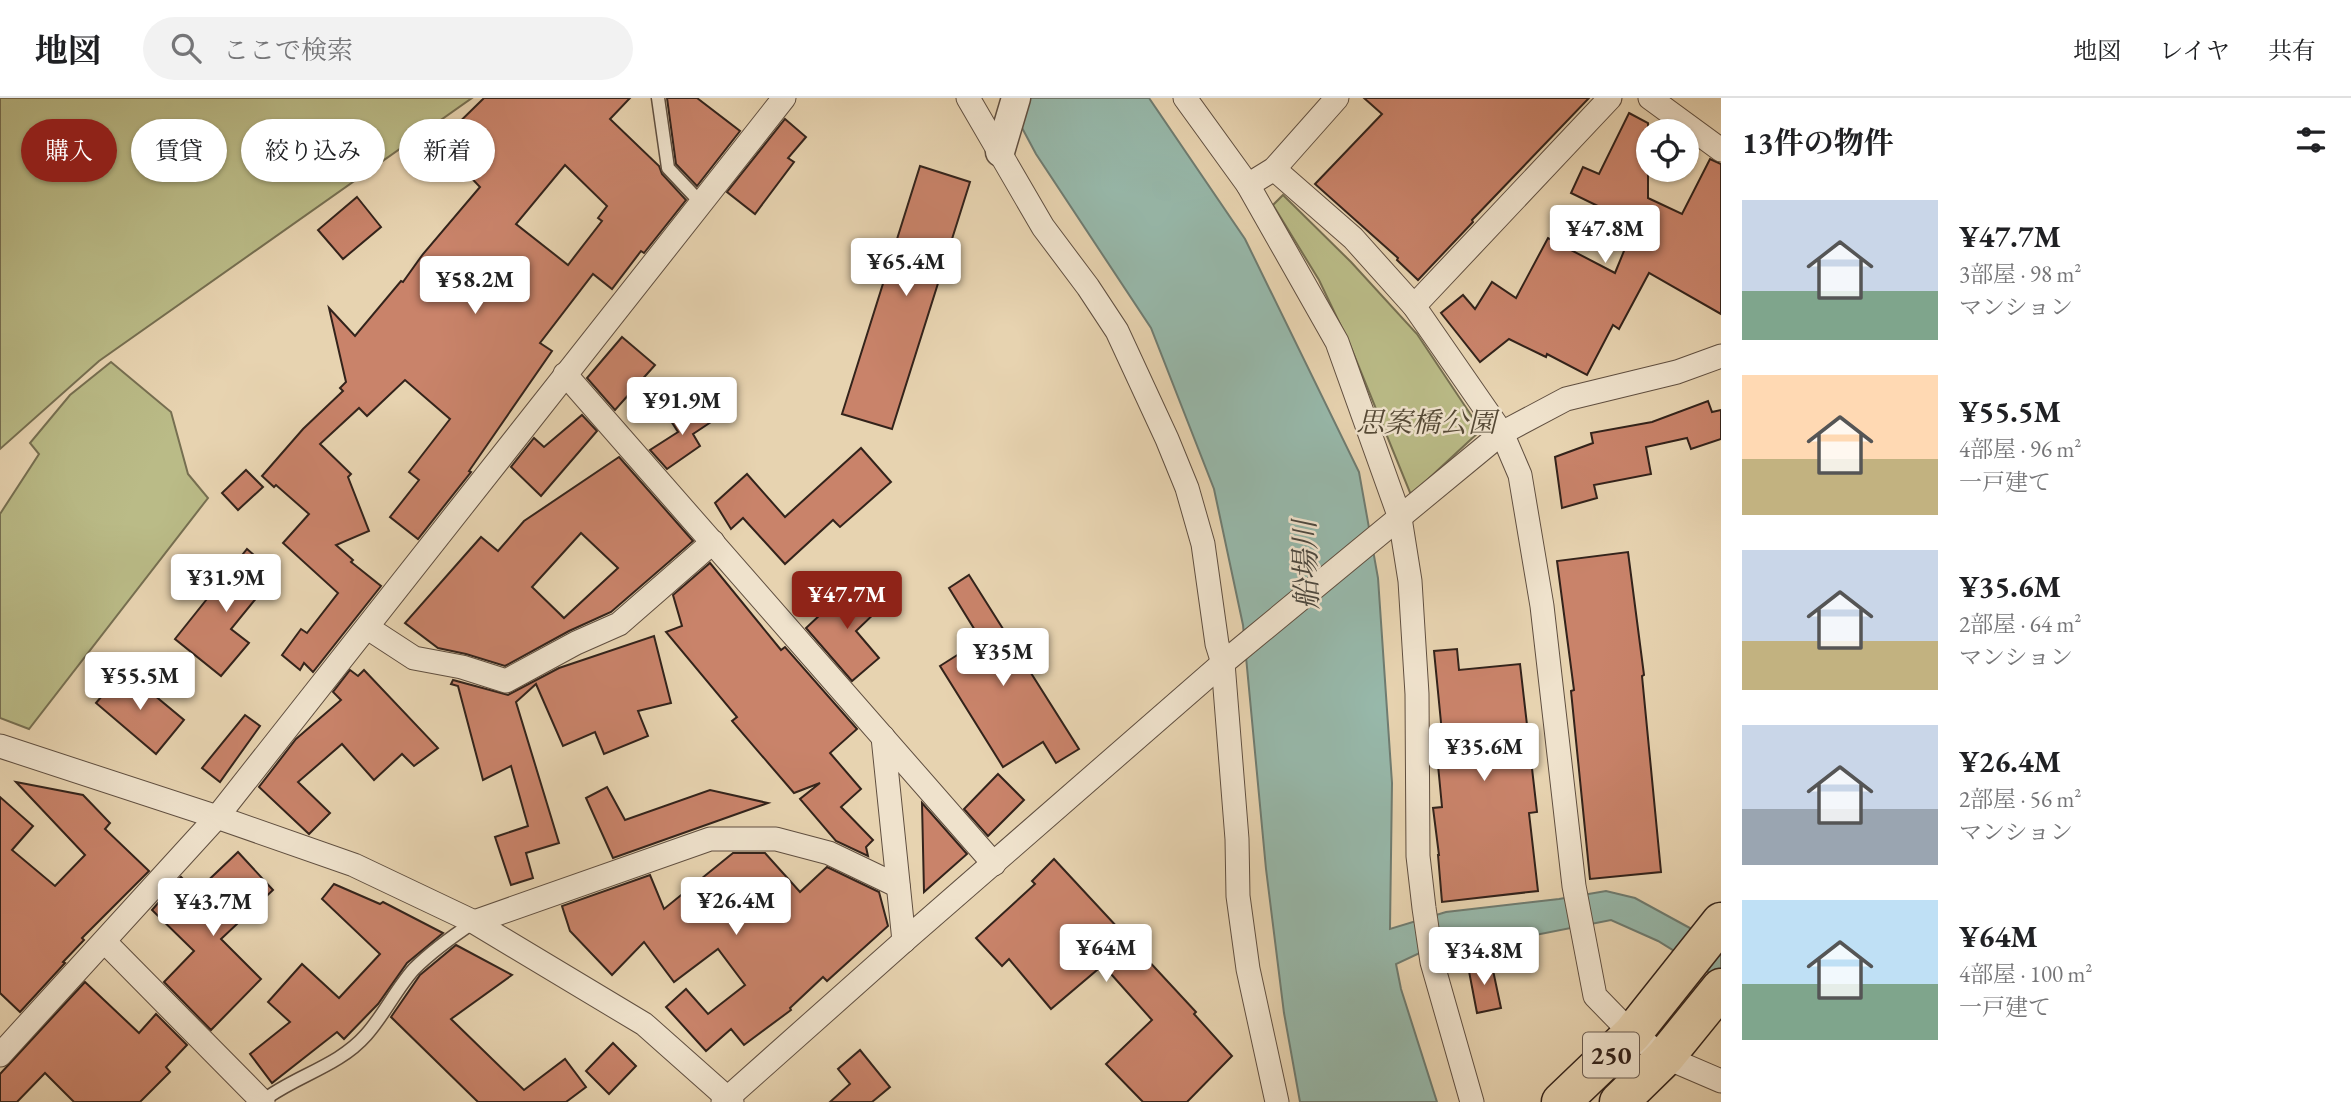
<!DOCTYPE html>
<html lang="ja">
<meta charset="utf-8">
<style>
:root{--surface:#fff;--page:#f2f2f2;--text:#202124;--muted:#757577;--line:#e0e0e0;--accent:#8f2418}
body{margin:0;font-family:"EB Garamond","Noto Serif JP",serif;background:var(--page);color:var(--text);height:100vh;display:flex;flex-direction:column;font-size:26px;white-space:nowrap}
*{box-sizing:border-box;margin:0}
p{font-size:23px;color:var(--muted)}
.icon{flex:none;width:38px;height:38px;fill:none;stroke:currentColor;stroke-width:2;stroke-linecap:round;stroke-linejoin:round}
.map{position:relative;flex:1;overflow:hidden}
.details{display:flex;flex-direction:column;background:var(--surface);width:630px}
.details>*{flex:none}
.top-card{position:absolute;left:21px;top:21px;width:665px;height:63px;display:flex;gap:14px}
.buttons{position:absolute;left:1636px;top:21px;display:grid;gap:14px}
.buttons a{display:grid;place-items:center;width:63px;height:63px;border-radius:50%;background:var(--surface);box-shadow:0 2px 5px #0004;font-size:35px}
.price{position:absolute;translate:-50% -60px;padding:0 16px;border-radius:7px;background:#fff;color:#222;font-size:23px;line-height:46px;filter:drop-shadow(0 2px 4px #0008)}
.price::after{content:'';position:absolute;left:50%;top:42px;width:21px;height:16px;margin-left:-10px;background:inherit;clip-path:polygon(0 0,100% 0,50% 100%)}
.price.current{background:var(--accent);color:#fff}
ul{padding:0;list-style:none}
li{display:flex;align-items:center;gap:21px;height:175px;padding:0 21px}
li span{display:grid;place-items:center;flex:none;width:196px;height:140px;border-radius:0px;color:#555}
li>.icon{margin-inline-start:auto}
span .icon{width:84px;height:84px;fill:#fffc;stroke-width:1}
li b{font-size:30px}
h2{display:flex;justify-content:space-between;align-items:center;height:84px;padding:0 21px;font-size:30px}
.tag{padding:0 24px;border-radius:32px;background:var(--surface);box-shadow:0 2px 5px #0004;font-size:24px;line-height:63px}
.tag.current{background:var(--accent);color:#fff}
header{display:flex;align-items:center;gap:42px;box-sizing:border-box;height:98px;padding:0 35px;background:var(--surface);border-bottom:2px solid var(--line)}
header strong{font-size:33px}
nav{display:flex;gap:38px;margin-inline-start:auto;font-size:24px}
.search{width:490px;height:63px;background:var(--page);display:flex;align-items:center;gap:18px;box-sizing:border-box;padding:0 24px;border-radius:38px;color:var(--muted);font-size:26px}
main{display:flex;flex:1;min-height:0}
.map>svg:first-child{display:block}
.green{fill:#babb87;stroke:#766f51;stroke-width:2}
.water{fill:#97b8aa;stroke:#6f7c71;stroke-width:2}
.building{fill:#c9836a;stroke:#33231b;stroke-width:2;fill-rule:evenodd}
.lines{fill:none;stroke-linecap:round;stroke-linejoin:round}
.service-casing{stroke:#604f40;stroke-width:15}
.minor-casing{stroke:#604f40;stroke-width:25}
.tertiary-casing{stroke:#604f40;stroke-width:31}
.trunk-casing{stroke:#33231b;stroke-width:41}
.service{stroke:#efe2cc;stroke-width:12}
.minor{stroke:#efe2cc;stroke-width:23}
.tertiary{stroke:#efe2cc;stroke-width:28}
.trunk{stroke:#e7d3b0;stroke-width:38}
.labels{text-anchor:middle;stroke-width:5;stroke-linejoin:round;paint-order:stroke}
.shield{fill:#efe2cc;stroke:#6b5c50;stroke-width:2}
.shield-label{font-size:26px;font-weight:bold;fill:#33231b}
.park-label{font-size:28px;font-style:italic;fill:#554936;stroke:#efe2cc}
.water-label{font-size:30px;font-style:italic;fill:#4c483f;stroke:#efe2cc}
</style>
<header>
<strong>地図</strong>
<div class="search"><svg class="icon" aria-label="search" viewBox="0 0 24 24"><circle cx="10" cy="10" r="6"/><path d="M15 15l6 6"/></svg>ここで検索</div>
<nav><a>地図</a><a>レイヤ</a><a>共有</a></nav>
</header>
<main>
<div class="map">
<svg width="1721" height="1004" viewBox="0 0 1721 1004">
<rect width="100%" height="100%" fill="#e7d3b0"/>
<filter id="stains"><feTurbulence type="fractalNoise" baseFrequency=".00286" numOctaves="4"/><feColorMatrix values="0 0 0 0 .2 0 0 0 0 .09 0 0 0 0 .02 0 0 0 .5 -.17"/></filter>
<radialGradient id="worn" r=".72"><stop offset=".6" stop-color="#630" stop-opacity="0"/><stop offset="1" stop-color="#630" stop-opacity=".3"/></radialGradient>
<g class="green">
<path d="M0,0H472L99,263L0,351Z"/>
<path d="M1283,97L1351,164L1417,236L1481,332L1411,397L1350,247L1319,182L1273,107Z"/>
<path d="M111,264L171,314L188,376L208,400L29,631L0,620V416L39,356L30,345L70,297Z"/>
</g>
<path class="water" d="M1006,0H1149L1245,141L1359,374L1378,480L1392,685L1390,831L1446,814L1559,801L1606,793L1635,800L1721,847V882L1658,843L1611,822L1515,841H1468L1426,852L1396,866L1401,891L1437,1004H1300L1284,915L1266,771L1243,527L1214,391L1151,230L1036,56Z"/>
<g class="building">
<path d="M484,0H630L610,21L659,68L662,76L686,102L644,155L641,153L612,191L593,176L540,245L552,253L469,373L471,374L418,441L390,419L419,382L409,374L450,321L405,282L367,318L359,310L320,346L351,376L348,379L369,433L336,447L353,462L351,464L381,488L313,574L304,565L300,572L282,557L301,531L307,535L338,495L283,445L309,416L276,387L274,389L262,378L303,331L343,293L340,290L346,284L329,210L355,238L401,183L403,184L423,156L480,89L438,45ZM565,67L607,108L598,120L602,123L568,167L516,126Z"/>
<path d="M667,0H697L740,33L697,88L676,66Z"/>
<path d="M1364,0H1589L1472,122L1473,124L1418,182L1397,162L1398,160L1315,86L1382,16Z"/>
<path d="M1629,15L1648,25V100L1682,116L1710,61L1721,66V216L1649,175L1619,231L1613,227L1587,277L1547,256L1546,259L1509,241L1480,264L1441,215L1463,197L1475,211L1492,184L1516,200L1548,140L1615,175L1635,126L1571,95L1583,69L1599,76Z"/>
<path d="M785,21L806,39L788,60L794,64L755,116L727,94Z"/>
<path d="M920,68L970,84L892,331L842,316Z"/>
<path d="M357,99L381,129L343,161L318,132Z"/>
<path d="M622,239L655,267L615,312L587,280Z"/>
<path d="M1708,303L1712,314L1721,312V341L1691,351L1687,340L1646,349L1651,376L1594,387L1597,400L1562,410L1555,359L1593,345L1591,335L1652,324Z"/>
<path d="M698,305L711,324L693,336L700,348L667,371L650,352L678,334L671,323Z"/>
<path d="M582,317L597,333L541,398L511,369L534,340L544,349Z"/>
<path d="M861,350L891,384L840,429L833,422L785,466L743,420L731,431L715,405L747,376L785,419Z"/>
<path d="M619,359L693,443L611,514L569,533L505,568L466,556L438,550L405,525L481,439L498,453L524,423ZM581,435L618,470L564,520L532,489Z"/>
<path d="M246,372L263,389L238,412L222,395Z"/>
<path d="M247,451L276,476L231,531L249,545L221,578L175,541Z"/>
<path d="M1628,454L1644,577L1642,578L1661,774L1590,781L1571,593L1574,592L1557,463Z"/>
<path d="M710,465L781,552L785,549L857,631L830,655L861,691L841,709L873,742L866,749L868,758L836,743L800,701L820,685L794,695L732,623L737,619L666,534L682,528L673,497Z"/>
<path d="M969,477L1079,651L1056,665L1043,644L1003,669L940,568L981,542L949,490Z"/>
<path d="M855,484L880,510L856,533L879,560L852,583L806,530Z"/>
<path d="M654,538L671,605L638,613L648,638L604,656L595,634L563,648L536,586L516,604L559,745L526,755L533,780L511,787L495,739L528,728L511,668L483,682L458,588L451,586L453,582L508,597L559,570Z"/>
<path d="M1457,551L1459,572L1520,566L1537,714L1529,715L1538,793L1442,804L1438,757H1439L1433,710L1442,709L1436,646L1443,645L1434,553Z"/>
<path d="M124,572L184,622L156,656L96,605Z"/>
<path d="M350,572L358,578L364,572L438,650L414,668L402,656L374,682L342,646L298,684L330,715L309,736L259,689L296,641L341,602L333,594Z"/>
<path d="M245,617L260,628L220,684L202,670Z"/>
<path d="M998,676L1024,702L988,738L964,711Z"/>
<path d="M16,684L83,697L110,725L105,731L149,773L82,840L84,842L63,864L65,865L20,914L0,895V699L33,728L12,752L55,788L85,757Z"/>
<path d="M607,689L625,722L710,692L768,705L613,760L586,700Z"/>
<path d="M922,705L967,756L924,794Z"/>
<path d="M238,754L273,792L221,841L261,881L211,932L164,884L194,853L152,812L181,779L196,794Z"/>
<path d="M733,755H765L800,794L827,769L879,794L888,828L827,883L823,879L790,910L791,912L744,947L731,931L706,953L666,909L686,891L708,916L745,887L718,851L674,884L644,844L612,877L570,833L562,808L650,777L664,811Z"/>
<path d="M1054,761L1196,914L1194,916L1232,958L1187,1004H1143L1106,966L1152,922L1103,867L1051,911L1009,861L1002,868L976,840L1035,786L1032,783Z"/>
<path d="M334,786L380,806L383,804L443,835L407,865L378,906L344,941L337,934L272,985L250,956L290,924L268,904L302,866L339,900L380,856L322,801Z"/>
<path d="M456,847L512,877L451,921L524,992L565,961L586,989L566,1004H478L391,919L420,877Z"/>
<path d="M1491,863L1501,910L1477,915L1468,868Z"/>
<path d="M85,884L139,935L156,916L187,947L166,969L170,974L140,1004H74L45,975L17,1004H0V976Z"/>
<path d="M613,945L636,968L609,996L586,973Z"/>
<path d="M860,952L890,989L872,1004H830L850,986L838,971Z"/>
</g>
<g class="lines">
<defs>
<g id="service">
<path d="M658,0L668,70L701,105"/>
<path d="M261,1004C294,978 338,969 366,937C384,917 396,891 414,871C432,853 453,838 474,824"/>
</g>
<g id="minor">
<path d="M968,0L1043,129L1088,189L1117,233L1167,341L1187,390L1203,446L1217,546L1223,565L1237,741L1238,798L1248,871L1277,1004"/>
<path d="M1185,0L1248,87L1274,71L1337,0"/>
<path d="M1650,0L1721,52"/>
<path d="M1274,71L1353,140L1414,208L1502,335L1520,377L1542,508L1574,788L1595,898L1632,936L1665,959L1721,983"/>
<path d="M1248,87L1337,244L1400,420L1410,483L1417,596L1418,758L1424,810L1432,864L1472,1004"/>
<path d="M1414,208L1610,0"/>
<path d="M565,276L994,766"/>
<path d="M368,530L414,560L462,569L506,583L576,545L619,526L713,444"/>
<path d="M883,639L904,843"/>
<path d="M0,648L217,719L354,767L474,824L644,926L732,1004"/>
<path d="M474,824L710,741H776L829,755L898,788"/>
<path d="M105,844L263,1004"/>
<path d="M0,957L217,719L784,0"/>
<path d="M723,1004L904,843L1223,565L1502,335L1566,301L1677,274L1721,258"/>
</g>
<path id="tertiary" d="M1000,54L1016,0"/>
<g id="trunk">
<path d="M1561,1004L1632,936L1721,824"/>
<path d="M1619,1004L1665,959L1721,890"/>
</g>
</defs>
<use href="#service" class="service-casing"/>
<use href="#minor" class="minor-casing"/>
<use href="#tertiary" class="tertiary-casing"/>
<use href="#trunk" class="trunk-casing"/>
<use href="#service" class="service"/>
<use href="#minor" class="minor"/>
<use href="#tertiary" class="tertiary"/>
<use href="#trunk" class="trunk"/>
</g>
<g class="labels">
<rect class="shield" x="1583" y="934.5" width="56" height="45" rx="5"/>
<g class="shield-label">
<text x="1611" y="966">250</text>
</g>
<g class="park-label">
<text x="1426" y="334">思案橋公園</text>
</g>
<g class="water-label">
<text transform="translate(1306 467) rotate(-92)" y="10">船場川</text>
</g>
</g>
<rect width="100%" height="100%" filter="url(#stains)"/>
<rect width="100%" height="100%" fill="url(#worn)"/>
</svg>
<div class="buttons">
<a><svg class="icon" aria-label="locate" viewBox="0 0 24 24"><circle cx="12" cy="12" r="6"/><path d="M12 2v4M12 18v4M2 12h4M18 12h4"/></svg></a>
</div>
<b class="price" style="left:1605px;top:167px">¥47.8M</b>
<b class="price" style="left:906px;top:200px">¥65.4M</b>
<b class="price" style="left:475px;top:218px">¥58.2M</b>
<b class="price" style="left:682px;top:339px">¥91.9M</b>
<b class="price" style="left:226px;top:516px">¥31.9M</b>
<b class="price current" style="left:847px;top:533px">¥47.7M</b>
<b class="price" style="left:1003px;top:590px">¥35M</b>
<b class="price" style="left:140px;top:614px">¥55.5M</b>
<b class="price" style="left:1484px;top:685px">¥35.6M</b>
<b class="price" style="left:736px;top:839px">¥26.4M</b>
<b class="price" style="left:213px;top:840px">¥43.7M</b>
<b class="price" style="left:1106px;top:886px">¥64M</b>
<b class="price" style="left:1484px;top:889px">¥34.8M</b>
<div class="top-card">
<a class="tag current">購入</a>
<a class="tag">賃貸</a>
<a class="tag">絞り込み</a>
<a class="tag">新着</a>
</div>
</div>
<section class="details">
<h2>13件の物件<svg class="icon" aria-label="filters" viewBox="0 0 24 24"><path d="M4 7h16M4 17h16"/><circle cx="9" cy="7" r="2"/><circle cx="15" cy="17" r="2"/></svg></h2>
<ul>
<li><span style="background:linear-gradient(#c9d6e8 65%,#7fa58c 0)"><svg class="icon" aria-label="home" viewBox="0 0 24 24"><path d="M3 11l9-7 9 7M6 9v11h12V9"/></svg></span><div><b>¥47.7M</b><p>3部屋 · 98 m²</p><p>マンション</p></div></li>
<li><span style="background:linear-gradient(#ffd9b3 60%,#c2b280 0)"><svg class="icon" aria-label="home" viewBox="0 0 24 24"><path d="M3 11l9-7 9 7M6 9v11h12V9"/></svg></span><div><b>¥55.5M</b><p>4部屋 · 96 m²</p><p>一戸建て</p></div></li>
<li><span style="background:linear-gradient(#c9d6e8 65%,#c2b280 0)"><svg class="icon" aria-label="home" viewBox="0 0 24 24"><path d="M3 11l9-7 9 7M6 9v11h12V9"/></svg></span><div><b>¥35.6M</b><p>2部屋 · 64 m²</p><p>マンション</p></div></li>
<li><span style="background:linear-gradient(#c9d6e8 60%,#9aa5b1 0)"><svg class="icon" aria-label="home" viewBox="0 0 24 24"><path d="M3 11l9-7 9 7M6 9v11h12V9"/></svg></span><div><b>¥26.4M</b><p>2部屋 · 56 m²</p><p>マンション</p></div></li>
<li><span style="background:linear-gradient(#bfe0f5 60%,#7fa58c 0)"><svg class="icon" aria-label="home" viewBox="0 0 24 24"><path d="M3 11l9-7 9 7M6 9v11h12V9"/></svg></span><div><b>¥64M</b><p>4部屋 · 100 m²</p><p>一戸建て</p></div></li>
</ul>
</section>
</main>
